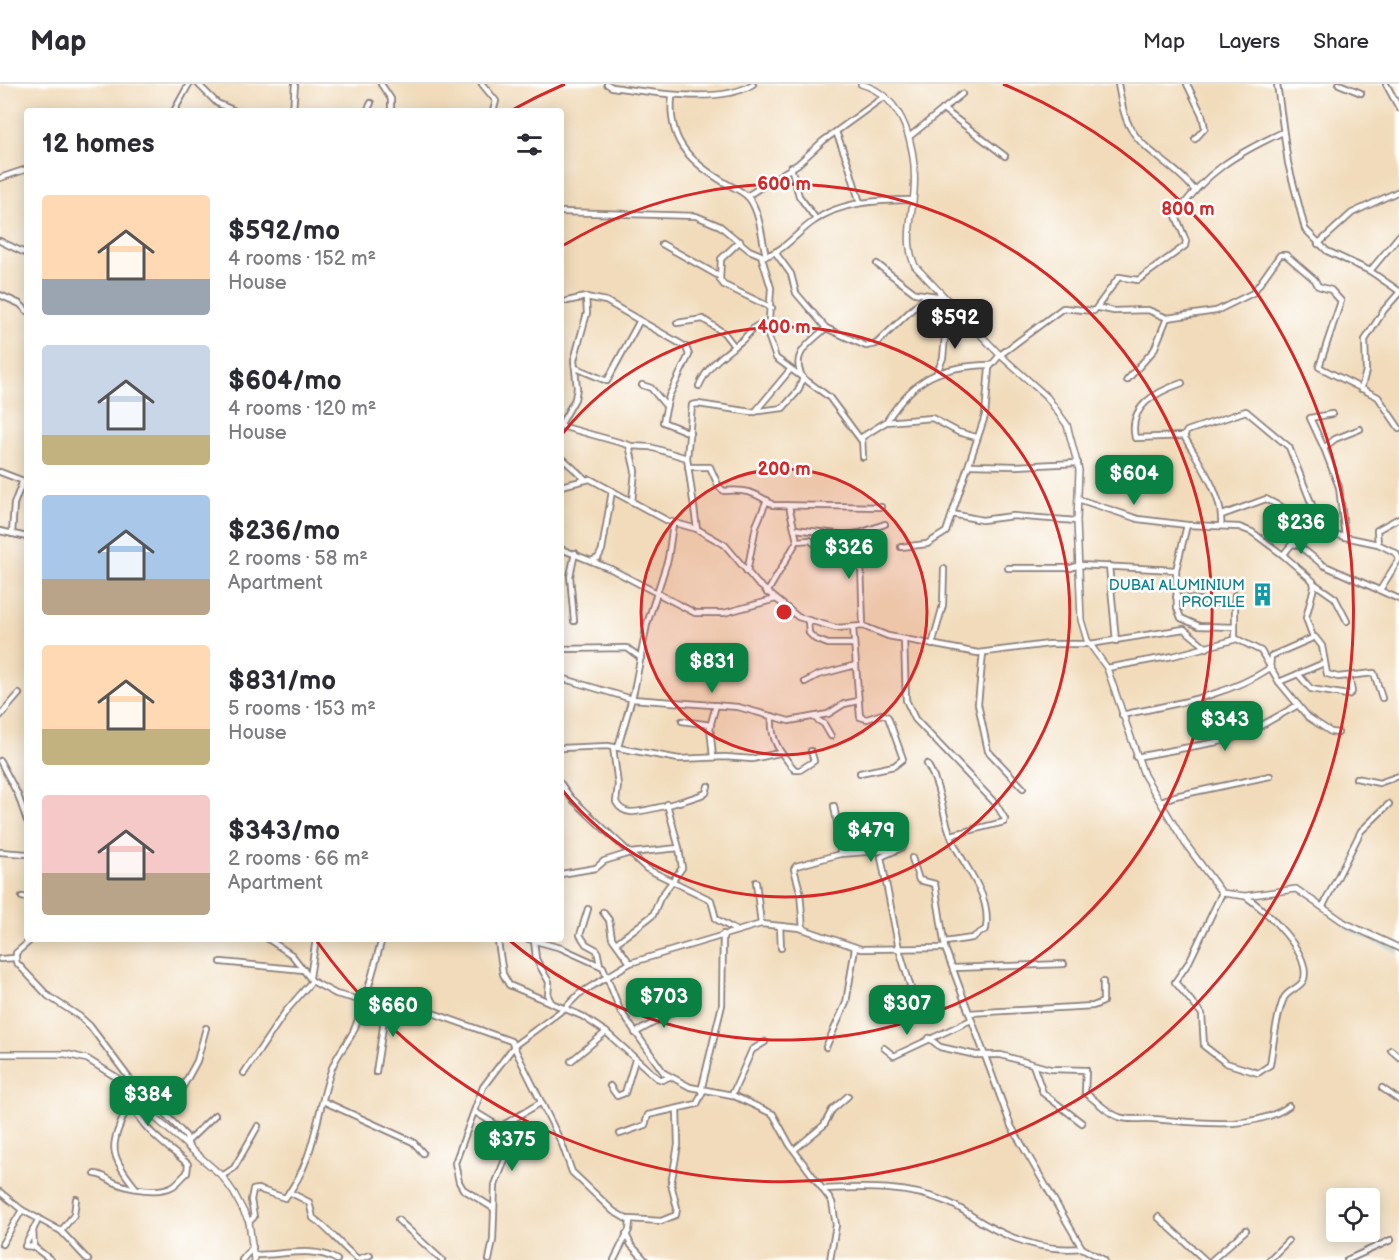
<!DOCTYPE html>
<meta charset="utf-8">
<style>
:root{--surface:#fff;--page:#f2f2f3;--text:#2b2b33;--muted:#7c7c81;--line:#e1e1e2;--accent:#0b8043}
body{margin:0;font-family:"Balsamiq Sans",sans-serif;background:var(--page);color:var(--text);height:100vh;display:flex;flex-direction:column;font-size:22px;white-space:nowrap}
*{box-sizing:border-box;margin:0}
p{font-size:20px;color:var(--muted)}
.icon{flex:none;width:33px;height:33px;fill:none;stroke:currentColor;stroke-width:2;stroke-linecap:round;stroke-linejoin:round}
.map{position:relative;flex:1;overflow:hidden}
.side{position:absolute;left:24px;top:24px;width:540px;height:834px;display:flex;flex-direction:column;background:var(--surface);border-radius:6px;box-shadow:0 3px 15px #0003}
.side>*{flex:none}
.buttons{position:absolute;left:1326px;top:1104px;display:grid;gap:12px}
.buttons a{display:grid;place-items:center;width:54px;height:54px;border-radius:6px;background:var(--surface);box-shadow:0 3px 15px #0003;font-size:30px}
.price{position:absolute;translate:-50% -51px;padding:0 14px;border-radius:12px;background:var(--accent);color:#fff;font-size:20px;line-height:39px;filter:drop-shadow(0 2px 3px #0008)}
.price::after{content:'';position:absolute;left:50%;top:36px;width:18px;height:14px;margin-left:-9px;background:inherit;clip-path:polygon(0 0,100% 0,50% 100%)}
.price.selected{background:#222;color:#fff}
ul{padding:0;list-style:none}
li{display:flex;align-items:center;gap:18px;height:150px;padding:0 18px}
li span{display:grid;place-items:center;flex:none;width:168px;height:120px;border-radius:6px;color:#555}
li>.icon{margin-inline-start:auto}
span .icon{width:72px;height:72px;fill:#fffc;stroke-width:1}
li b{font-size:26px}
h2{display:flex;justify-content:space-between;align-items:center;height:72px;padding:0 18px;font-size:26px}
header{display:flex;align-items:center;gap:36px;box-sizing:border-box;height:84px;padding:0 30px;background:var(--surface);border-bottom:2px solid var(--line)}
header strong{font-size:28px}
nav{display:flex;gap:33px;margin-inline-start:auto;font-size:21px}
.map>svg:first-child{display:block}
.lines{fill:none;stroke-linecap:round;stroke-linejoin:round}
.stream{stroke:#4db0cc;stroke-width:1.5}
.minor-casing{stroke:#8a7e7a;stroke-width:8}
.tertiary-casing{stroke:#8a7e7a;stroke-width:8}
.minor{stroke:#fff;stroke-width:4.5}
.tertiary{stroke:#fff;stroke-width:5}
.ring{fill:none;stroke:#d62828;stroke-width:3}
.labels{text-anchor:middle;stroke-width:5;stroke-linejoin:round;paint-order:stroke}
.culture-label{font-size:15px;fill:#0d838f;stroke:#fff;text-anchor:end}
.centre{fill:#d62828;stroke:#fff;stroke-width:3}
.ring-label{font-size:18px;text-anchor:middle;font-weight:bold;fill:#d62828;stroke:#fff;stroke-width:5;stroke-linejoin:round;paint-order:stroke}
</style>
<header>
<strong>Map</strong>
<nav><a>Map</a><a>Layers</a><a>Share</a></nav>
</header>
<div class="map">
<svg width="1399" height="1176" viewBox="0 0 1399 1176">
<rect width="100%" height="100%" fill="#fff"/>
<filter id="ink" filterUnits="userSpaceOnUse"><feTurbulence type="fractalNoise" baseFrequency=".0167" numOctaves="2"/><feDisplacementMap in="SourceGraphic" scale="12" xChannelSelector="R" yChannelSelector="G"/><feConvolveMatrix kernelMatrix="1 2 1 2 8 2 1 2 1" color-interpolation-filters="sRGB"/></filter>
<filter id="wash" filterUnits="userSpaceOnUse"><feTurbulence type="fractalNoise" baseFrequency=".008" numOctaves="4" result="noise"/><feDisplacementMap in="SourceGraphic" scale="24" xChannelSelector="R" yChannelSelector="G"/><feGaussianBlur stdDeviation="1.35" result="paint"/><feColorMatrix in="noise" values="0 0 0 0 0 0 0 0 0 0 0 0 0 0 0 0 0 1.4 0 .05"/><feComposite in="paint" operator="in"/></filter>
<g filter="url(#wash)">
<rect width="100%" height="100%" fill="#f1dbba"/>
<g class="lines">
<path class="stream" d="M1345,843L1399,868"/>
</g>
</g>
<g filter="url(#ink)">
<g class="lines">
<defs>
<g id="minor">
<path d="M198,0L217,19L235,27"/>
<path d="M381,0L391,15V27"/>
<path d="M482,0L496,17L493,27"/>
<path d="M607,0L612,3C649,8 721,21 753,0"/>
<path d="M1118,0C1121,15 1123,32 1131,45C1146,70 1178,83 1195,107"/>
<path d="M1187,0L1202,31L1205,44L1195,55"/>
<path d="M1277,0L1288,79L1305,145L1327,167L1370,187L1399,207"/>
<path d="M1339,0L1361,9"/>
<path d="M1386,0L1399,24"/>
<path d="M672,12C668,54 686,75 722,97C730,102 743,107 749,114C760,128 762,155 766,172"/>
<path d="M943,25L1005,72"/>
<path d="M174,27L189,0"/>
<path d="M293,27L295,0"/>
<path d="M367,27L371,19"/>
<path d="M836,48L848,79L860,119"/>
<path d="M909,53L962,10"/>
<path d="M791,83L799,112L816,135"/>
<path d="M0,94L27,85"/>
<path d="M747,112L798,80L823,57L885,12"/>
<path d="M561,128L696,132L720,142L749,166L761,171L771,204L768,251L776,274L829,313L861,356"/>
<path d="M0,157L27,170"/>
<path d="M740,157L721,175L720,196L724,201L772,224"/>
<path d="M662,160L719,192"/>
<path d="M1318,160L1352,129L1399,107"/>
<path d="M775,168L791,190L796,209L826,244L866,262L876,260L926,212"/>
<path d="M765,172C785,167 797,148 814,137C841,117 880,116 913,116"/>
<path d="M877,180L915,209L944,213"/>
<path d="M1370,187L1399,152"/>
<path d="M0,211L20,220L27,227"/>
<path d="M567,217L586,213L606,217L686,263L689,271L669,312L663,338L690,349"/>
<path d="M1099,224L1114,227L1148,226L1167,234L1216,227L1253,209L1280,171H1286L1315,196L1318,202L1331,206L1341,217L1319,283L1378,313L1399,344"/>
<path d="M677,239L703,235L724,249L734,262"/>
<path d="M576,284L607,297L639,238"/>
<path d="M937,288L943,274L946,242L961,230"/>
<path d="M1127,296L1154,266L1167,234"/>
<path d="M1182,299C1156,308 1128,322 1135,354L1184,352L1187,347L1246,327L1289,363L1312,421L1315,440"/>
<path d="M642,301L651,304L666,322"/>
<path d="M699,302C708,281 722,272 740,258C753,248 750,240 770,239"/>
<path d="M1361,305L1366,287L1365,256L1384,226L1399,209"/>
<path d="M755,328L790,286"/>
<path d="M886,338C915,293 939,282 991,281"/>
<path d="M561,340L575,315L577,304L574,276L587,229L586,213"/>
<path d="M561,342L629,361L635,387L632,418"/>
<path d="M1360,345L1335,355L1324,364L1339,403L1345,453L1378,460"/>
<path d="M1184,352C1199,379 1224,411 1221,442"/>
<path d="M630,362L650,363L687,374"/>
<path d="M1324,364L1310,334L1332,330"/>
<path d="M561,373L584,394"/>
<path d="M863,373L862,353L886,338L932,334L958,348L976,353"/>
<path d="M970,381L1016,382L1078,379"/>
<path d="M688,383H710L719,403L724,407C745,405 755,408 773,421L881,423"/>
<path d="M0,388L21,396L22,399L14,420L12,450"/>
<path d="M561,402L590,395L668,437L697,445L725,461L757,499L798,533L836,544L863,542L888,552L978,569L1049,560H1090L1184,545L1207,564"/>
<path d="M1078,415L1138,435L1187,441L1239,443L1252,448L1283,471L1313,497L1314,503L1306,534L1313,553"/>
<path d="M952,430L982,436L1013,432L1077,437"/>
<path d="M1222,431L1266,415L1334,450L1345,453"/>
<path d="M697,445L687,374L692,321L698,320L751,328L783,324L798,307L803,294C789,270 810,259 826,244"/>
<path d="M795,445L845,451L860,449L885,440"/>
<path d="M0,447L27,453"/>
<path d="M860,449L863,542"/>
<path d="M797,457L810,456L822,466H840L859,475"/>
<path d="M901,463L927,460L946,448L985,332L989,284L1000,271L1063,224L1094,227L1119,193L1138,196L1185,162L1186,157L1176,132C1204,88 1238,69 1283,48"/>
<path d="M561,465L611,485L695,529H724L776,515"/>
<path d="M1283,471L1292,460L1298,461L1323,481L1399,515"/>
<path d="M593,476L598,474L602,466L612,407"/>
<path d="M1109,482L1116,557"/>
<path d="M1008,484H1071L1079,481L1176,486L1187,441"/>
<path d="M1176,486L1177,524L1181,534L1199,542L1234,543"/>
<path d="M747,488L756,442L767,416"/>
<path d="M1315,500L1335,514L1347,537"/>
<path d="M1380,506L1399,475L1396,469L1378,460L1377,446L1399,434"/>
<path d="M767,509L797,457L789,422"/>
<path d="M1235,511V555"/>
<path d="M1176,513L1235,521"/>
<path d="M574,537L570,492L575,469"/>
<path d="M808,537L809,549L815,555L828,560H854"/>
<path d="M853,543L860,633L867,635L882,630L888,633L903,675L894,682L860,689"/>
<path d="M904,555L906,616L915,635L996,720L1005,735L1004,738L951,751"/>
<path d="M932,561L943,521L944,485"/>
<path d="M561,565L627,564L641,574"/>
<path d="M983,569L978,620L988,667L1023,704"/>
<path d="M1107,584L1173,572L1237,555L1261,567L1279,598L1308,633L1331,648L1338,649"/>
<path d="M1298,590L1311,605L1348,611L1352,608L1349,592"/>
<path d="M561,594L632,615L738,623L789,637L828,630L844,620L858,617"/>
<path d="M805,598L818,591L856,581"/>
<path d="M1279,598L1324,579"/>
<path d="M1122,631C1173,620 1226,613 1270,584L1271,572L1315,553L1322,562L1327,590L1338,593L1374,589L1382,614"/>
<path d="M0,632L19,610"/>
<path d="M772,632C770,656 780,669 795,686H800L814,677L811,667"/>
<path d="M813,633L824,640L831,652"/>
<path d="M682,637L711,641"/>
<path d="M613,663L618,701L616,718C619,724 625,728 631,728C646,728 692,715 706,709L708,702"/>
<path d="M618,663L634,607L647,540L668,475L673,440"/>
<path d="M561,664L608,662L679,675L725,673L752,675L779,669"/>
<path d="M713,673L710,643L716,621"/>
<path d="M1136,673L1228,656L1255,645L1298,621"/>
<path d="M0,677L18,711L27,737"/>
<path d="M927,680C941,702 942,731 952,755C964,785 992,809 986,845L972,854L945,858"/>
<path d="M1356,694L1379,699L1399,692"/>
<path d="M561,700L571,714L647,785L711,816L716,835L735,846"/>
<path d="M1161,717L1175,712L1270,692"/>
<path d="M906,747L903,763L881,773L899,865L914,914"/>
<path d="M0,768L27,770"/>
<path d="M840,770L891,766"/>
<path d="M912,774L919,796L935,800L945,864L1011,1042L1082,1164L1104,1176"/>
<path d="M561,790L596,784L604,777L630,769L679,764"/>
<path d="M756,798L761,840"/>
<path d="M1222,809L1189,878L1175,898L1202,930L1204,962L1226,979L1258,989L1270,981C1273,963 1276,931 1284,914C1288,906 1301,904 1304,895C1311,868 1264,825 1245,812"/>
<path d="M22,813L27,814"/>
<path d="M1323,822L1361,747L1389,720"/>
<path d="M588,825L580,851L586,860L597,866L600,881"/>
<path d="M603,828L609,836L612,854L630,879"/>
<path d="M780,842L781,864"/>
<path d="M803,845L800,807L794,785L796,782L840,770V756L834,722"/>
<path d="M32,855L16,869V878L48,912L79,932L90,942L132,998V1010"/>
<path d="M268,855L292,871L312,897L336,910L363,917L413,922L511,957L562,1060L572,1088L613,1127L630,1137L629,1146L614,1176"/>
<path d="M528,855L561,864L603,883L620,926L664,989L690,1003L732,1011L773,1030L790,1061L832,1118L836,1141L830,1176"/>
<path d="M534,856L536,875L549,898L548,912L551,918"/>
<path d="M498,858L503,890L509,901L582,932L606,948L657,994L663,996L669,993"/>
<path d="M616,859L653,831L660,814L682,784L679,764L667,720"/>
<path d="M0,875L15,874"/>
<path d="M221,878L304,886"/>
<path d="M953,884L1064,880"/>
<path d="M310,893L316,855"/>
<path d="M969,929L1093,922L1103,918V898"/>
<path d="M635,949L682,923"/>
<path d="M929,954L940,963L976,971H1001L1050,985L1086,986L1085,1009C1096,1016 1107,1029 1119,1033C1129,1037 1141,1034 1152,1035C1194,1038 1252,1048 1289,1022"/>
<path d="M826,963L846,919L855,864"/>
<path d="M884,964L894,972L971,936"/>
<path d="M1391,966L1399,973"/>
<path d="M571,977L606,948"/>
<path d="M1033,981L1043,1009L1082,1039"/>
<path d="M376,988L383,943V918"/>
<path d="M244,989L286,927L312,897"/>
<path d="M610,1002L617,1012L625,1009L635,976"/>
<path d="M1382,1004L1399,1016"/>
<path d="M701,1007L722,921L723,850"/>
<path d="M732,1011L752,966L765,958"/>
<path d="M323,1017L413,1058L423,1069"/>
<path d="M129,1018C114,1059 103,1064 135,1103"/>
<path d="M475,1028L500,1043L513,1055L495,1101L493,1156L489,1176"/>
<path d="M500,1043L540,1019"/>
<path d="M620,1050L645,1041L648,1031L697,1020L703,1007"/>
<path d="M188,1057L215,1031"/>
<path d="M189,1064L186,1052L167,1032L197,977L206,944"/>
<path d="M794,1066L824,1041L832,1026L848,1012"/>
<path d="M95,1090C105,1091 108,1096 116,1099C130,1105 159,1110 173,1102C178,1099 182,1093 187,1089L188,1080C165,1060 131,1038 128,1006"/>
<path d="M222,1092L234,1084L258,1042"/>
<path d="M825,1105C866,1103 909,1102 947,1118C960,1123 971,1132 983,1139C1014,1157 1046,1168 1082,1164"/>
<path d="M0,1108L22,1126L61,1147L88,1176"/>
<path d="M289,1108L309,1118L313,1134C330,1145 341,1163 358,1175L370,1171"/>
<path d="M493,1124L463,1105L459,1098L455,1079L483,1003L515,961L565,924L579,910L630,879L761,840L800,844L861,865L945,864"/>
<path d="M1158,1133L1205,1176"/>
<path d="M39,1134L25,1162L34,1163L51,1176"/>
<path d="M629,1135L661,1137L676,1131L677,1124L671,1100L678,1061L677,1025"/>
<path d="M398,1136L442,1176"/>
<path d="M249,1138L254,1133L251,1116L253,1106L258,1105L285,1114C316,1076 316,1028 332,984C337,970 347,960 353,948C366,919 373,885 382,855"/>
<path d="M33,1145L34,1163"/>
<path d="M61,1147L74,1131L76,1115"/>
<path d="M626,1150L631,1161L645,1176"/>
<path d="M2,1160L22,1126"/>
<path d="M253,1171C280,1172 314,1161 337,1176"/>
<path d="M242,1176L253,1163"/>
<path d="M1212,1176L1246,1146"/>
<path d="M1269,1176L1288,1157"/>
<path d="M1347,1176L1391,1156"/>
</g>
<g id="tertiary">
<path d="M861,0C906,13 917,67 914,108C912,132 904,159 915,182L1000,271L1047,313L1067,341L1079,386L1077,437L1081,536L1087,556L1107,584L1144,691L1185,759L1222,809L1245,812L1296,805L1345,839L1399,864"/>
<path d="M0,970H66L87,975L116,993L144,1024L222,1092L234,1109L249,1138L254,1176"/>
</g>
</defs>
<use href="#minor" class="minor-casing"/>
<use href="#tertiary" class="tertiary-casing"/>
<use href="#minor" class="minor"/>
<use href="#tertiary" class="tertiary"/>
</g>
</g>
<circle cx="784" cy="528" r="143" fill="#d62828" fill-opacity=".12"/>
<g class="ring">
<circle cx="784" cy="528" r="143"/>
<path d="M563 349A285 285 0 1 1 563 707"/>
<path d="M564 161A428 428 0 1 1 509 856"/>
<path d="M512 26A571 571 0 0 1 565 0M1003 0A571 571 0 1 1 316 856"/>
</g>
<defs>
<symbol id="building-bare" viewBox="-9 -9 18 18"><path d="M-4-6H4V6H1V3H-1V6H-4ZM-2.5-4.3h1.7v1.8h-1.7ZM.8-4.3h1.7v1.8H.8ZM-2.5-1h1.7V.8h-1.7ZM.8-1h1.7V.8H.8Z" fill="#0f9aa8" stroke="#fff" stroke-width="2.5" paint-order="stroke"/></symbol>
</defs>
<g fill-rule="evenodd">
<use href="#building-bare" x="1246" y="494" width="33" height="33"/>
</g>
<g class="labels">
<g class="culture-label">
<text x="1245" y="506">DUBAI ALUMINIUM<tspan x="1245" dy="17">PROFILE</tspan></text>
</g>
</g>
<circle cx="784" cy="528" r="9" class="centre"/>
<g class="ring-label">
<text x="784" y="106">600 m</text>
<text x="1188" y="131">800 m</text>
<text x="784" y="249">400 m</text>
<text x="784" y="391">200 m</text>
</g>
</svg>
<div class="buttons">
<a><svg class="icon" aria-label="locate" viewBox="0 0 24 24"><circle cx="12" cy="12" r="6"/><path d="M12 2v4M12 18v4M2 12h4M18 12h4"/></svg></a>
</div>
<b class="price selected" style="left:955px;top:266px">$592</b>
<b class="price" style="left:1134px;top:422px">$604</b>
<b class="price" style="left:1301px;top:471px">$236</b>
<b class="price" style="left:849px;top:496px">$326</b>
<b class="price" style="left:712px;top:610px">$831</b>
<b class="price" style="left:1225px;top:668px">$343</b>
<b class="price" style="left:871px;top:779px">$479</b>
<b class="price" style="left:664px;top:945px">$703</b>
<b class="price" style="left:907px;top:952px">$307</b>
<b class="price" style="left:393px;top:954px">$660</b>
<b class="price" style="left:148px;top:1043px">$384</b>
<b class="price" style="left:512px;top:1088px">$375</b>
<section class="side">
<h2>12 homes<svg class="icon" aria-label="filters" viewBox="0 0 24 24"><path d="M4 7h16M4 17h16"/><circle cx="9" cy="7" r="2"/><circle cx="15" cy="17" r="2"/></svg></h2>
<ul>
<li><span style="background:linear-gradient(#ffd9b3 70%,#9aa5b1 0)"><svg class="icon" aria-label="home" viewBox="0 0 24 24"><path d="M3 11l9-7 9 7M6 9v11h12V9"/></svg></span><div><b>$592/mo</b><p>4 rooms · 152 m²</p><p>House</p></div></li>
<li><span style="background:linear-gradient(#c9d6e8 75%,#c2b280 0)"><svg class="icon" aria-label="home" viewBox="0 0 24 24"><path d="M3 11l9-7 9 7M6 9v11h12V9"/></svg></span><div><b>$604/mo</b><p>4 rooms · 120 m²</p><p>House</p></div></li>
<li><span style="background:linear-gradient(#a9c7e8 70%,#b9a48a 0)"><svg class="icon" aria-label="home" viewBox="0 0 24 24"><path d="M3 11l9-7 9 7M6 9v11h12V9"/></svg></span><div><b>$236/mo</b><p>2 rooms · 58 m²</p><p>Apartment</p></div></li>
<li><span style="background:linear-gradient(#ffd9b3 70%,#c2b280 0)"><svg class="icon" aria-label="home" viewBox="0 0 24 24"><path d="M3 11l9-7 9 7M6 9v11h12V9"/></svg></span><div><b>$831/mo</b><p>5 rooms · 153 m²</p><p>House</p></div></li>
<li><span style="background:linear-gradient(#f6c9c9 65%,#b9a48a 0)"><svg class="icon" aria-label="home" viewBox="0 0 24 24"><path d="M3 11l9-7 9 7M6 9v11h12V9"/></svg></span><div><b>$343/mo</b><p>2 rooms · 66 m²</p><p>Apartment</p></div></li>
</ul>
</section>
</div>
